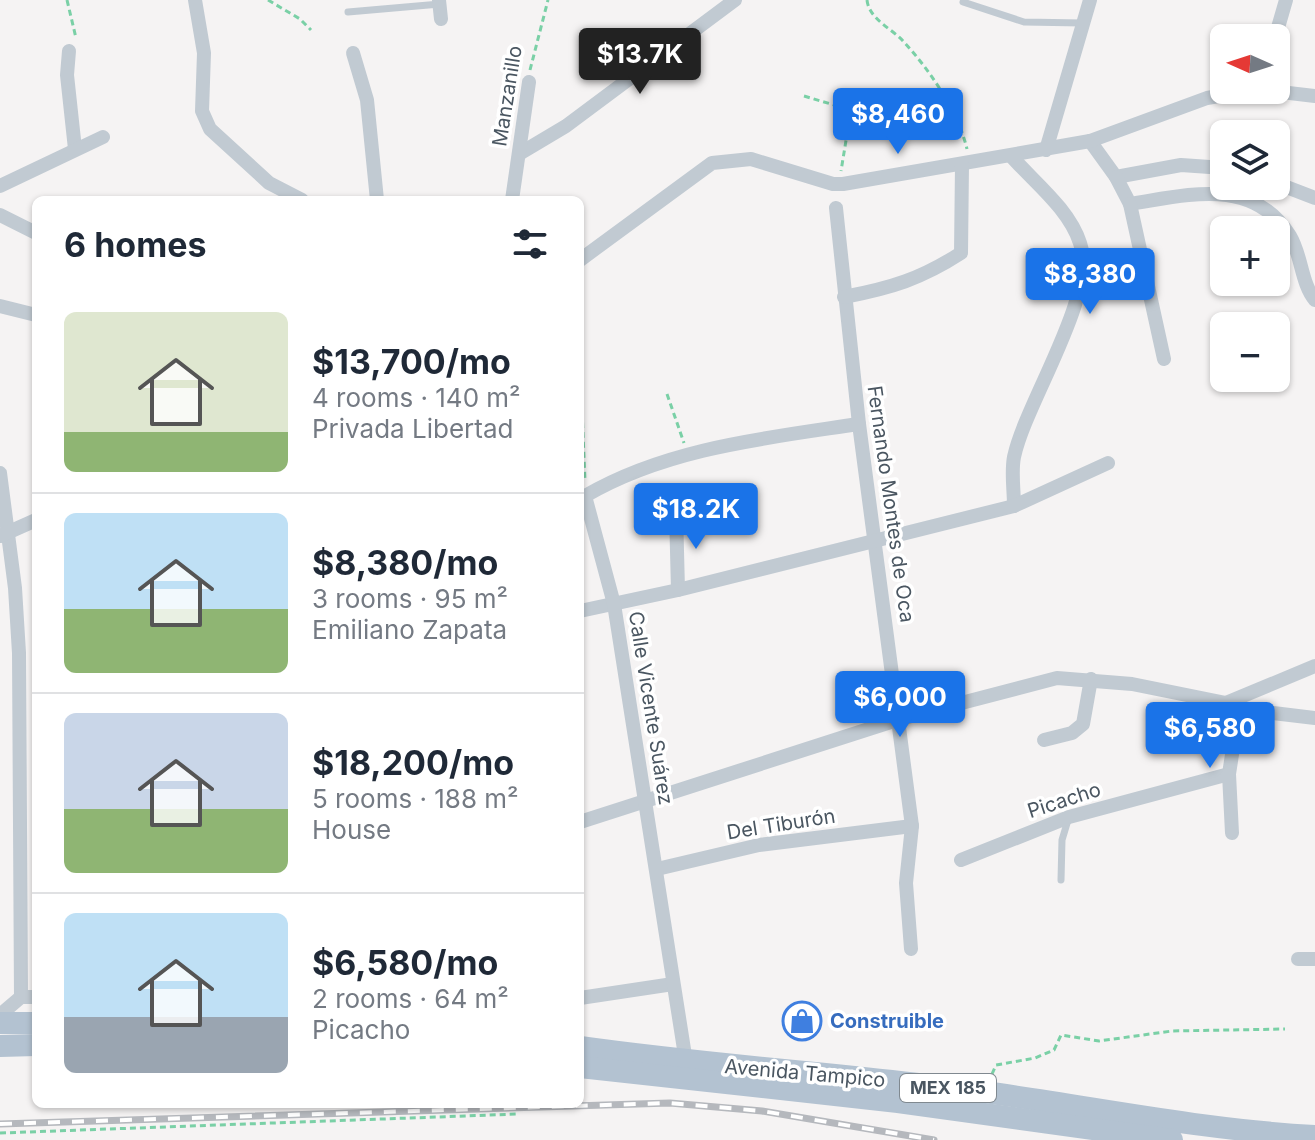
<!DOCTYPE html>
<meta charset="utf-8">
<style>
:root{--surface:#fff;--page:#f2f2f3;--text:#1f2937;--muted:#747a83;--line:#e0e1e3;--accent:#1a73e8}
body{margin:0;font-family:Inter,sans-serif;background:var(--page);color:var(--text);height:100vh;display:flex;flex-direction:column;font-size:30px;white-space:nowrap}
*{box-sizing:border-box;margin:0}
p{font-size:26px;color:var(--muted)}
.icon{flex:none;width:44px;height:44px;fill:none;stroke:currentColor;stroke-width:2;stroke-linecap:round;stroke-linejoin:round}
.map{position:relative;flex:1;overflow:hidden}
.side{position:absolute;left:32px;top:196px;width:552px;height:912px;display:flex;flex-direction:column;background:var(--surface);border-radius:12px;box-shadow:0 2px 6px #0004}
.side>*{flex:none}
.needle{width:52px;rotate:273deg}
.buttons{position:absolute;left:1210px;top:24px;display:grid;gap:16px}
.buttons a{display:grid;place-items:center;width:80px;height:80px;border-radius:12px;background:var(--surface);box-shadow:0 2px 6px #0004;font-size:40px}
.price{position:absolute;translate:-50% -68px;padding:0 18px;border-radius:8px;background:var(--accent);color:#fff;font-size:26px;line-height:52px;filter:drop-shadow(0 2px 4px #0008)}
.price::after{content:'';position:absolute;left:50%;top:48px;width:24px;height:18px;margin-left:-12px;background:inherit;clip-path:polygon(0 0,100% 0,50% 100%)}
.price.current{background:#222;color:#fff}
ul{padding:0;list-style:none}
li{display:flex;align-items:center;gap:24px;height:200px;padding:0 32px}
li+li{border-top:2px solid var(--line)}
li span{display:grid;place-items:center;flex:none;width:224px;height:160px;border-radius:12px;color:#555}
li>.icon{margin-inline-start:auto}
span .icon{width:96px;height:96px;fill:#fffc;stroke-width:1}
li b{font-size:34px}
h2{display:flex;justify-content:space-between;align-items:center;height:96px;padding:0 32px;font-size:34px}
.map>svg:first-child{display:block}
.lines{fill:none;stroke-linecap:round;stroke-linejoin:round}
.path{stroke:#7ad0a6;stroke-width:3;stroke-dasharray:6 4;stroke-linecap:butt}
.service{stroke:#c1cad2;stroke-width:7}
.minor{stroke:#c1cad2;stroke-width:14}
.primary{stroke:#b3c2d1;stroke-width:22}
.rail-casing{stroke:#b5b8bd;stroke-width:7}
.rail{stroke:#fff;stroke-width:4;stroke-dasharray:12;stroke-linecap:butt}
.labels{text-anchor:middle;stroke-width:7;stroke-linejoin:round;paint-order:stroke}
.shield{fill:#fff;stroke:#808990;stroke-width:2}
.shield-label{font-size:18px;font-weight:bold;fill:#4a5661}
.street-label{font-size:20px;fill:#4a5661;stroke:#fff}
.shop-label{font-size:20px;font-weight:bold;fill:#366cbe;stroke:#fff;text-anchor:start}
</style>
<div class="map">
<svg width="1315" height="1140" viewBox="0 0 1315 1140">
<rect width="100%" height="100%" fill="#f5f3f3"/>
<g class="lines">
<g class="path">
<path d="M67,0L76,38"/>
<path d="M268,0L300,19L311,30"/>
<path d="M867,0C869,19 891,28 903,41C929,69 958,111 967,149"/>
<path d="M530,70L548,0"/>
<path d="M804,96L851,110L841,171"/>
<path d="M580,362L585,481"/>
<path d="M667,394L684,443"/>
<path d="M992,1074L996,1065L1035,1058L1054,1050L1061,1035L1099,1041L1172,1031L1285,1029"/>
<path d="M0,1133L519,1114"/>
</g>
<g class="service">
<path d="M963,2L1024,22L1082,23"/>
<path d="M348,12L440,4"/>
<path d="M1061,880L1062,840L1068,820"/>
</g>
<g class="minor">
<path d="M195,0L204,53L202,111L210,129L269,183L302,200"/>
<path d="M439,0L441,19"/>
<path d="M1275,38L1286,0"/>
<path d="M69,51L67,75L75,149"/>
<path d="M353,53L367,100L377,200"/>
<path d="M1263,90L1315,96"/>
<path d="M1090,141L1116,177L1181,165L1224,168"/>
<path d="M1046,150L1090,0"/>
<path d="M519,154L566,126L735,0"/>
<path d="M1012,157C1035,183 1069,209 1080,243C1098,295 1026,401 1014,457C1011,472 1014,490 1014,506"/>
<path d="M1116,177L1130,204C1188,195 1253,176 1290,236C1302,256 1301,283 1315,300"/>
<path d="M1276,183L1315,198"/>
<path d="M0,186L103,137"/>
<path d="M512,200L529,82"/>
<path d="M1130,204L1164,359"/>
<path d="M836,208L859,424L912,826L906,883L911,949"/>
<path d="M0,215L36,233"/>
<path d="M580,260L712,163L751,159L833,184H843L1090,141L1207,98L1254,90"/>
<path d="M844,297C891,288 921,279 961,253L962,165"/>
<path d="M0,306L36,315"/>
<path d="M0,473L15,588L19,653L21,997"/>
<path d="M676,512L678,590"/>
<path d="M0,536L36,520"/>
<path d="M580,611L678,590L1014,506L1108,463"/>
<path d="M1226,703L1315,666"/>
<path d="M1044,740L1072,733L1083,724L1091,679"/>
<path d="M580,822L900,719L1057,678L1132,684L1226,703L1239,709L1315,718"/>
<path d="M1232,833L1229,774L1239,709"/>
<path d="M961,860L1069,817L1229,774"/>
<path d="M657,869L759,845L912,826"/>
<path d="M1298,959H1315"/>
<path d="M580,998L673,984"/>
<path d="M0,1015L21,997H36"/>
<path d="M686,1062L614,604L585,496C667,448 766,438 859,424"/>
</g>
<g class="primary">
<path d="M0,1023H36"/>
<path d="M0,1046L36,1045"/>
<path d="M580,1047C714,1066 850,1074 984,1092C1095,1107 1204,1130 1315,1136"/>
<path d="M580,1067L898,1102L1172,1140"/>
</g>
<defs>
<path id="rail" d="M0,1124L670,1103L762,1111L934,1140"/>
</defs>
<use href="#rail" class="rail-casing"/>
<use href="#rail" class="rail"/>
</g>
<defs>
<symbol id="shop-ring" viewBox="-11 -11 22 22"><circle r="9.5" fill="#fff" stroke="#3f7fe0" stroke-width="1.5"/><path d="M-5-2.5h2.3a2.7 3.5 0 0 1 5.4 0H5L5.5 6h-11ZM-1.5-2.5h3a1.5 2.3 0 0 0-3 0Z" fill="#3f7fe0"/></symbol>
</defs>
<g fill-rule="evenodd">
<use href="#shop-ring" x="780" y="999" width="44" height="44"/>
</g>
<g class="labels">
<rect class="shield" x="900" y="1074" width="96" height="28" rx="6"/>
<g class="shield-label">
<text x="948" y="1094">MEX 185</text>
</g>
<g class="street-label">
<text transform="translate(507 96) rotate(-81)" y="7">Manzanillo</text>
<text transform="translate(891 504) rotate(82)" y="7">Fernando Montes de Oca</text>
<text transform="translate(651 708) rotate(81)" y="7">Calle Vicente Suárez</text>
<text transform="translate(1064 800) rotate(-18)" y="7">Picacho</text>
<text transform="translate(781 824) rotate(-9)" y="7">Del Tiburón</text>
<text transform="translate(805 1073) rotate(5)" y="7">Avenida Tampico</text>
</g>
<g class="shop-label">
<text x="830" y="1028">Construible</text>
</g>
</g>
</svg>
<div class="buttons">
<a><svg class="needle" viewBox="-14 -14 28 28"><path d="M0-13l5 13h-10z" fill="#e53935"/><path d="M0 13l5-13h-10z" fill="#747a83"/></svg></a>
<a><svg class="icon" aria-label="layers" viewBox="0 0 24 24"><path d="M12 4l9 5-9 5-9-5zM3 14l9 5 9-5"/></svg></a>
<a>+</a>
<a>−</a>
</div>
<b class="price current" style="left:640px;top:96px">$13.7K</b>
<b class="price" style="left:898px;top:156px">$8,460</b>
<b class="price" style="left:1090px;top:316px">$8,380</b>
<b class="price" style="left:696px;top:551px">$18.2K</b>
<b class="price" style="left:900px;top:739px">$6,000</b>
<b class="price" style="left:1210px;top:770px">$6,580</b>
<section class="side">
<h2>6 homes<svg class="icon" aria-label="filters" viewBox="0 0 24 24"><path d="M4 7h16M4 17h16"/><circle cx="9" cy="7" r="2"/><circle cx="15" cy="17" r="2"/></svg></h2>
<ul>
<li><span style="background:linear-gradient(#dfe7d0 75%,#8fb573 0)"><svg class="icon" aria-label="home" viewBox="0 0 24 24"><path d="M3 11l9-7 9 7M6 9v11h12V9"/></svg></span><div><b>$13,700/mo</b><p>4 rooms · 140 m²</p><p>Privada Libertad</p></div></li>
<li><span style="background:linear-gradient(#bfe0f5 60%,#8fb573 0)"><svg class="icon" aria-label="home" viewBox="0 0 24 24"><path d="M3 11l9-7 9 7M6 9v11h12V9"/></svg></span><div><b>$8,380/mo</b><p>3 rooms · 95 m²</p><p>Emiliano Zapata</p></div></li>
<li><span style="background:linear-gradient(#c9d6e8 60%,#8fb573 0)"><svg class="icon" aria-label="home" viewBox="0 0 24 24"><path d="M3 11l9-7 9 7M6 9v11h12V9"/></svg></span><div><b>$18,200/mo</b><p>5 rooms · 188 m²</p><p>House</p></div></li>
<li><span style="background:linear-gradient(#bfe0f5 65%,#9aa5b1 0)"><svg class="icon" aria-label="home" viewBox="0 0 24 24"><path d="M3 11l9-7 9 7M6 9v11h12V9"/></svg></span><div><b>$6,580/mo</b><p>2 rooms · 64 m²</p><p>Picacho</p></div></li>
</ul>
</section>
</div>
